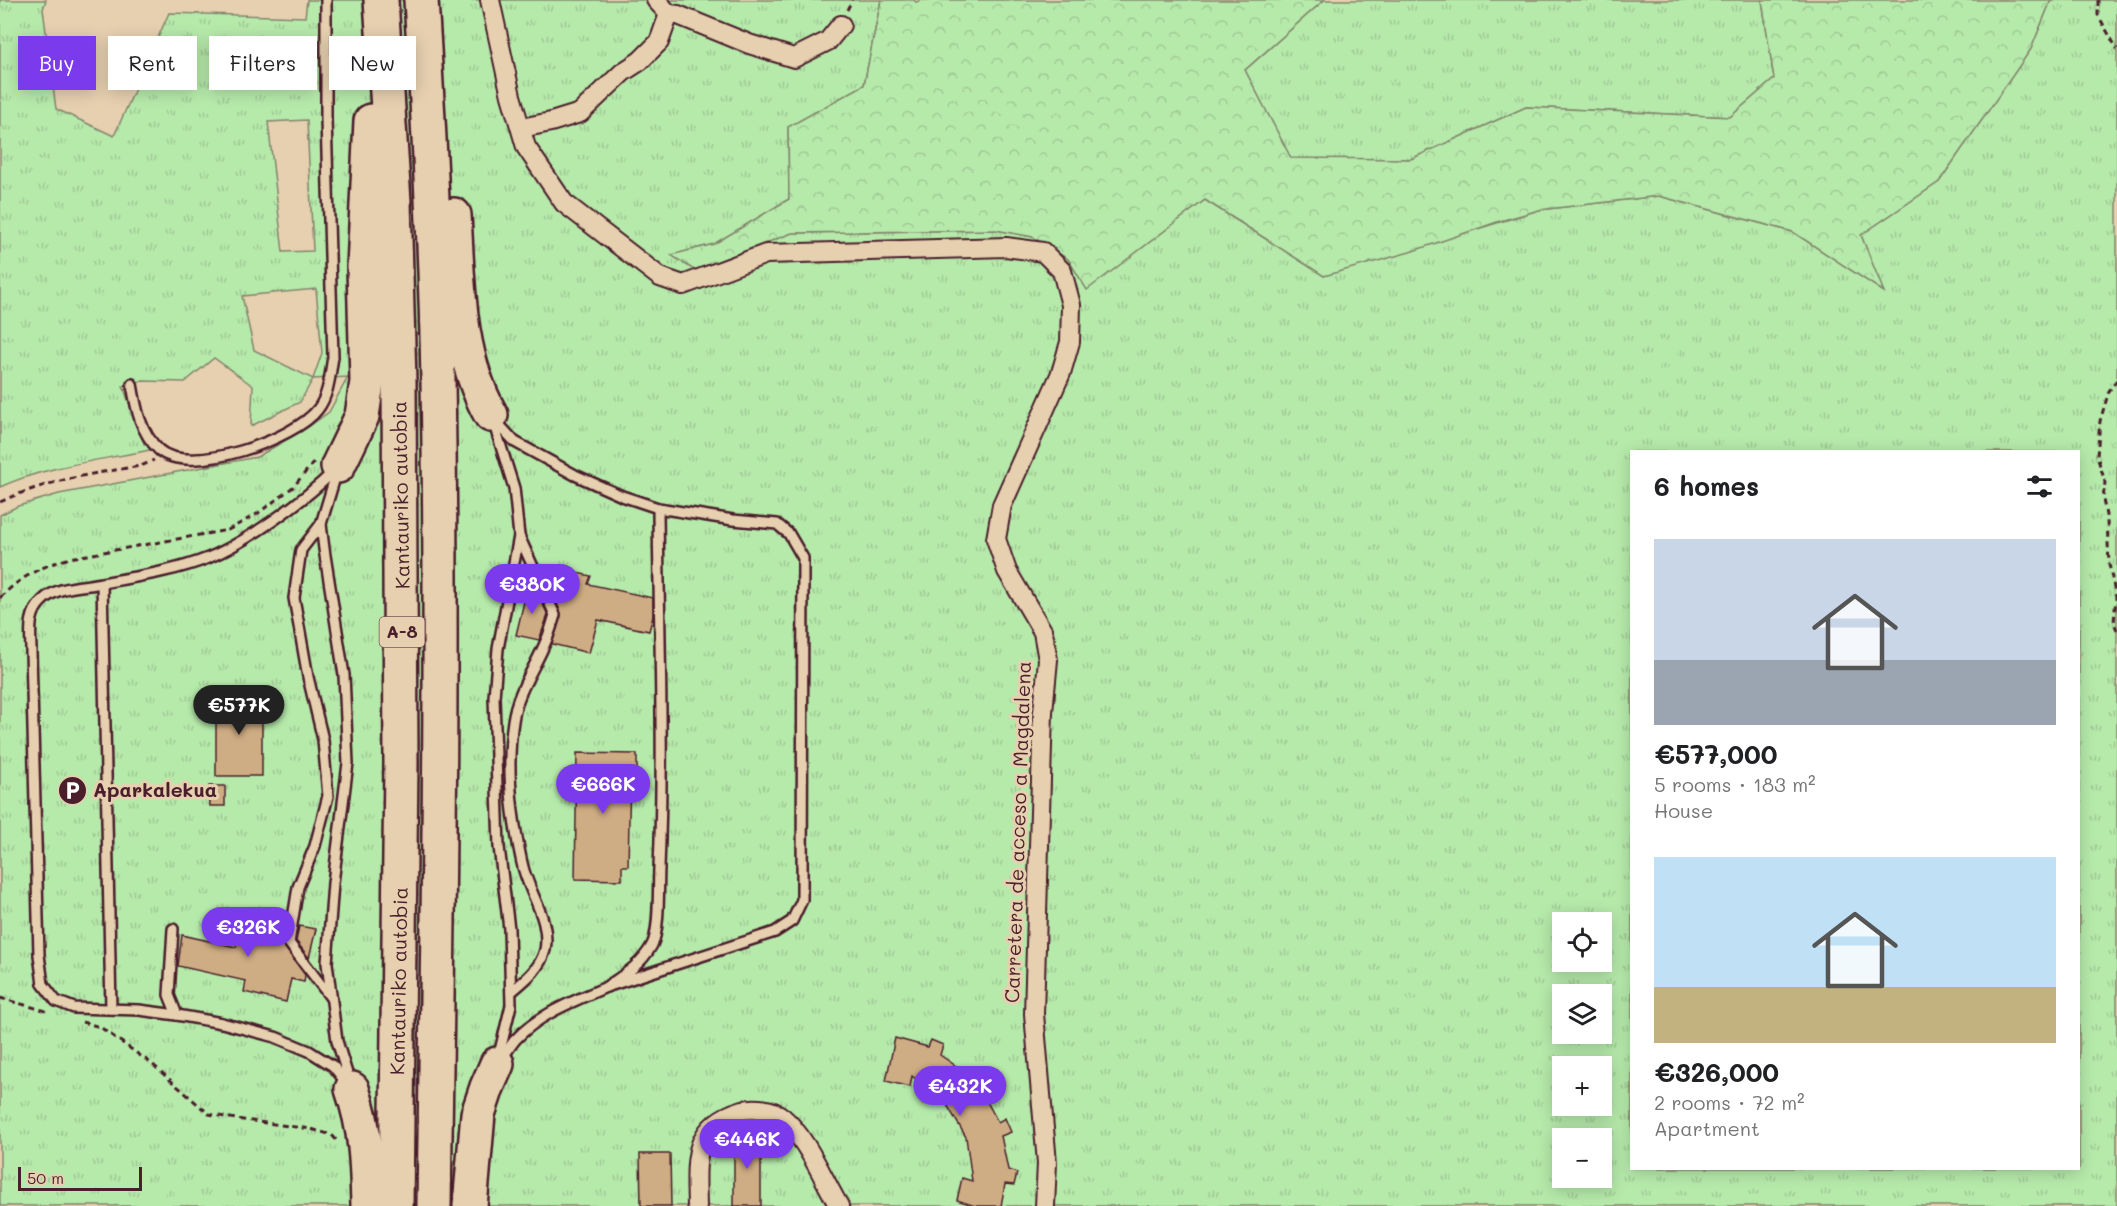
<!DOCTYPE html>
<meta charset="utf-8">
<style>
:root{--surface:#fff;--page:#f2f2f2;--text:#202124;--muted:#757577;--accent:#7c3aed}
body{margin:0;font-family:Mali,sans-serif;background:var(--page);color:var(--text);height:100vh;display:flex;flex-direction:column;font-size:22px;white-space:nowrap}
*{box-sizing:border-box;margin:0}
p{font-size:20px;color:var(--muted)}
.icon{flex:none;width:33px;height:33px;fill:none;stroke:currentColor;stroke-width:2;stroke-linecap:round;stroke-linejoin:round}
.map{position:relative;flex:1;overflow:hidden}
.side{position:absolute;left:1630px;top:450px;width:450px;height:720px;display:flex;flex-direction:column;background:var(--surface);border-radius:0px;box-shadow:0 3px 15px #0003}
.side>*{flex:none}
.guide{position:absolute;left:18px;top:36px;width:570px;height:54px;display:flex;gap:12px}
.buttons{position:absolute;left:1552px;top:912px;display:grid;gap:12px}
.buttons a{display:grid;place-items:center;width:60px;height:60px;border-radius:0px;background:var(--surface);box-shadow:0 3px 15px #0003;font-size:30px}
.scale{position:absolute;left:18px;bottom:15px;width:124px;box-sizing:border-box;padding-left:6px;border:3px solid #4a1f2b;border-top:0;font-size:16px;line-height:21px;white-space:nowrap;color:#4a1f2b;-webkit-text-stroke:4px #e7d0b0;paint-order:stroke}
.price{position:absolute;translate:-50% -51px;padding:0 14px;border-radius:21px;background:var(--accent);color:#fff;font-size:20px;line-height:39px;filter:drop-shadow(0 2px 3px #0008)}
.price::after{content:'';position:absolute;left:50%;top:36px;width:18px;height:14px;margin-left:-9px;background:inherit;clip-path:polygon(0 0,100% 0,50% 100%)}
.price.active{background:#222;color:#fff}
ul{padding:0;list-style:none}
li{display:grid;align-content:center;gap:12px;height:318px;padding:0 24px}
li span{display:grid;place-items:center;height:186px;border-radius:0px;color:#555}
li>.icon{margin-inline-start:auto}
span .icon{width:108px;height:108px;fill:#fffc;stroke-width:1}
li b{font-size:26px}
h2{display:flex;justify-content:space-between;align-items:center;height:72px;padding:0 24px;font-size:26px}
.pill{padding:0 21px;border-radius:0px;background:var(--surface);box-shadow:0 3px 15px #0003;font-size:21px;line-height:54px}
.pill.active{background:var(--accent);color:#fff}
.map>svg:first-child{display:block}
.grass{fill:url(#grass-tufts);stroke:#80846b;stroke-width:1.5;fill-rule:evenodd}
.forest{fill:url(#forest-crowns);stroke:#80846b;stroke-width:1.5}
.building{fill:#cfad84;stroke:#4a1f2b;stroke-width:1.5}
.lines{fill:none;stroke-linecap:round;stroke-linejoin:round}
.lane-casing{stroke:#4a1f2b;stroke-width:14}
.street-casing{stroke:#4a1f2b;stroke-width:22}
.highway-casing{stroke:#4a1f2b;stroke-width:38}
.path{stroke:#4a1f2b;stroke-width:3;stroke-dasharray:6 4.5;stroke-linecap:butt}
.lane{stroke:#e7d0b0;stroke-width:9}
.street{stroke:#e7d0b0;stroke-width:18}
.highway{stroke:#e7d0b0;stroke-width:33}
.labels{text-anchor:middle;stroke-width:6;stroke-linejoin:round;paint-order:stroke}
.shield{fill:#e7d0b0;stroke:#795453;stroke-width:1.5}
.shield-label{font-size:18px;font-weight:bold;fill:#4a1f2b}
.street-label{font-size:20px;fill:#4a1f2b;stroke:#e7d0b0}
.poi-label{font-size:20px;font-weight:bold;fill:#4a1f2b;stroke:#e7d0b0;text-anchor:start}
</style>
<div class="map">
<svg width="2117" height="1206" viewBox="0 0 2117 1206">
<defs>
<pattern id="grass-tufts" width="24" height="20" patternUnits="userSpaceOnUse" patternTransform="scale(1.5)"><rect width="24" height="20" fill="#b6eaab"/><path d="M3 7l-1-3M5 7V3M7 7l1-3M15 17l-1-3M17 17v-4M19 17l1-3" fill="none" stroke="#9ec893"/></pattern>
<pattern id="forest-crowns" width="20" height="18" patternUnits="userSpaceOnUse" patternTransform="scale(1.5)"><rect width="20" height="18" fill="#b6eaab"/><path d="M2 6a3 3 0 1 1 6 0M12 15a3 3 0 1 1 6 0" fill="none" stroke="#9ec893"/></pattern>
</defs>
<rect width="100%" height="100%" fill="#e7d0b0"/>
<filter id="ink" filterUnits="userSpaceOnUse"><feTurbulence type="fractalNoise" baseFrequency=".0167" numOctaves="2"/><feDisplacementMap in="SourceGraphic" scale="12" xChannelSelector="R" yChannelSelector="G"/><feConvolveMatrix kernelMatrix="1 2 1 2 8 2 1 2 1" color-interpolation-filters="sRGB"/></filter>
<g filter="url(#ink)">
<g class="grass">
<path d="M0,0H46L43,9L56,109L114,136L169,13L305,17L307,0H881L864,85L788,128L789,199L714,244L672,255L694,270L792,233L996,230L1033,237L1068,259L1087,289L1205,200L1324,276L1539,210L1659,196L1793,232L1883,291L1861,235L1939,182L2031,49L2051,0H2117V1206H0V515L18,506L59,494L257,457L308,427L329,412L348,377L313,379L300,402L251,426L253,386L214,358L185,382L142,381L123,386L144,444L155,449C103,460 48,465 0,487ZM307,120L313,251L283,252L268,122ZM316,289L322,353L313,379L254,350L242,296ZM1632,452H2079V1168H1632ZM1563,922H1602V962H1563ZM1563,994H1602V1034H1563ZM1563,1066H1602V1106H1563ZM1563,1138H1602V1178H1563Z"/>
<path d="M1324,0H1762L1774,79L1730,117L1526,107L1411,159H1291L1245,70Z"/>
</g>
<path class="forest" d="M881,0H914L916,2L921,0H1324L1245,70L1291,158L1411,159L1526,107L1730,117L1774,79L1762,0H2051L2031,49L1939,182L1861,235L1884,292L1793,232L1659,196L1539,210L1500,221L1410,252L1324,276L1205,200L1087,290L1068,259L1033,237L996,230L792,233L694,270L671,255L714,244L789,199L788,127L864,85Z"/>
<g class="building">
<path d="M540,565L591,576L588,584L653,598V616L649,631L598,620L589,653L552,644L561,613Z"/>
<path d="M530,577L548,615L539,640L516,635Z"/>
<path d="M262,695V776H216V696Z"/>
<path d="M577,753L637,754V775L630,774L628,866H622V880L575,879Z"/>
<path d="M209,786H225V806H210Z"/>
<path d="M244,913L285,923L283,945L305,975L304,982L291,979L286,1002L244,992L246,981L178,966L182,935L236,947Z"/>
<path d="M299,926L316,929L309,958L296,941Z"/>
<path d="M895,1038L928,1047L931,1040L943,1045L940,1055L971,1076L976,1072L984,1081L979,1087L998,1122L1005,1118L1011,1132L1001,1136L1008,1170L1017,1173L1014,1185L1005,1184L1001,1206H975L957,1200L962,1178L972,1181L966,1137L946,1103L912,1076L910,1087L886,1081Z"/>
<rect x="734" y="1135" width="27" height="71"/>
<path d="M640,1154H670L671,1206H641Z"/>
</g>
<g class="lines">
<defs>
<g id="lane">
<path d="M132,384C136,408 140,432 159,450C189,477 296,439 318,409C329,395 330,374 333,357L326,119V0"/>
<path d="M493,418L515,442L575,475L622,496L658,508L733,520L777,524L789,534L803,558L802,900L792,921L775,932L606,987C624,975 641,965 652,945C660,930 658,886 659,868C664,748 659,628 658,508"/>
<path d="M493,421L514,488L519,536L498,649L494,697L499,847L509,929L511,1005L498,1059"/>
<path d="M335,470C305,500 247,542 208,558C176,571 135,577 102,583C82,587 56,586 42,601C27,615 31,634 31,652L39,955L43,984L56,1001L74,1008L139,1010L177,1015L222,1023L275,1037L309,1051L333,1066L349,1086"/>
<path d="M337,471L321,524L324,549L344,675L348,763L333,883L327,963L337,1041L350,1083"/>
<path d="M321,524L301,550L294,598L308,677L323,740L328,796L315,846L298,887L289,943L331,998"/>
<path d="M102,583L111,1009"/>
<path d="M173,929L169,995L177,1015"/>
<path d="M511,992C525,980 540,969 545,950C551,919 528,893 522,863C512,818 506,767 513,721C517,691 535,668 546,641C550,633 552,624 555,615L519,536"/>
<path d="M501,1060C506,1053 510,1046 515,1040C540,1013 573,1002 606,987"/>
</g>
<g id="street">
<path d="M490,0L511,96L526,147L564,203L660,277L683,285L766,254L1006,247L1043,252L1062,271L1071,305L1070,342L1061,373L1002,505L996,539L1007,571L1043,632L1048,660L1043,712L1034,1014L1047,1163L1045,1206"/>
<path d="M656,0L669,14L678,15L749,44L794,58L828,41L841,25"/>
<path d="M521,128L551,122L580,113L623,72L640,61L659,42L669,14"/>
<path d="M697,1206C696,1161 691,1125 743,1110C755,1107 773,1109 782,1117C806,1137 823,1179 839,1206"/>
</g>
<g id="highway">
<path d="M381,0L394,202L399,381L401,762L396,1206"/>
<path d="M421,0C429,127 436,254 438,382C443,656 438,931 434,1206"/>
<path d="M454,215C458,282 457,355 491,415"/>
<path d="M338,466L362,416L367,382L364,267L371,121"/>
<path d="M352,1089C366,1130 367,1163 368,1206"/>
<path d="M470,1206L478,1114L487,1087L497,1064"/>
</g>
</defs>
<use href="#lane" class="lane-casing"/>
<use href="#street" class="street-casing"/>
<use href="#highway" class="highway-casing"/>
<g class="path">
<path d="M2098,0V15L2117,49"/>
<path d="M847,10L852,0"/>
<path d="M2117,380L2109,391L2100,421L2097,456L2105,482L2103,499L2107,521L2109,564L2116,597L2114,623L2117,630"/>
<path d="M0,502C45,481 93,473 141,466L154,460"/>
<path d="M0,598C20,577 42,566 70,558L228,530L257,514L293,487L314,462"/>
<path d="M0,998L50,1012"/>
<path d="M82,1022L100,1027L152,1064L209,1114L236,1119L311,1129L332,1135L339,1143"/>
</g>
<use href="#lane" class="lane"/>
<use href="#street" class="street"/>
<use href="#highway" class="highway"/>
</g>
</g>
<defs>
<symbol id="parking-disc" viewBox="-11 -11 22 22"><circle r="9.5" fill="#4a1f2b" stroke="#e7d0b0"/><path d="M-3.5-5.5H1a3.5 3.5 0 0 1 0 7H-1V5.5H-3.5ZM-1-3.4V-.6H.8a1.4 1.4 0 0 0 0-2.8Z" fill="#fff"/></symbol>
</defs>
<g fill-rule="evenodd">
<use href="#parking-disc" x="56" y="774" width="33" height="33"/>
</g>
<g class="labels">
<rect class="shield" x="379.5" y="617" width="45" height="30" rx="4.5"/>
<g class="shield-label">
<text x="402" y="638">A-8</text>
</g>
<g class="street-label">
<text transform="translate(401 495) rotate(-91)" y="7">Kantauriko autobia</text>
<text transform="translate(1018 832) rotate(-88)" y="7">Carretera de acceso a Magdalena</text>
<text transform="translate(399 981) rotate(-89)" y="7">Kantauriko autobia</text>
</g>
<g class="poi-label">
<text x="93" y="797">Aparkalekua</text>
</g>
</g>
</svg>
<div class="buttons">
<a><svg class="icon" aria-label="locate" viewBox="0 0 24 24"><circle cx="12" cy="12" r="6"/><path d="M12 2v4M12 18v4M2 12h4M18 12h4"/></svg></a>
<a><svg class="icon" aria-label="layers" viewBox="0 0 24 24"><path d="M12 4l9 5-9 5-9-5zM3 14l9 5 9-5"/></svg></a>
<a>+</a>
<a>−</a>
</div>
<div class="scale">50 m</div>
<b class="price" style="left:532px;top:615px">€380K</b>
<b class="price active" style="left:239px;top:736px">€577K</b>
<b class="price" style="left:603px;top:815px">€666K</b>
<b class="price" style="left:248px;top:958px">€326K</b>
<b class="price" style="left:960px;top:1117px">€432K</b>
<b class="price" style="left:747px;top:1170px">€446K</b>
<div class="guide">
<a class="pill active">Buy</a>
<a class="pill">Rent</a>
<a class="pill">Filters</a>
<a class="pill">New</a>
</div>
<section class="side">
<h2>6 homes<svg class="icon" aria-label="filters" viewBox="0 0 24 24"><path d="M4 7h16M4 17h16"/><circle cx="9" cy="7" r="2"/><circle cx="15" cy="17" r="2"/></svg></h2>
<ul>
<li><span style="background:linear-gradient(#c9d6e8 65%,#9aa5b1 0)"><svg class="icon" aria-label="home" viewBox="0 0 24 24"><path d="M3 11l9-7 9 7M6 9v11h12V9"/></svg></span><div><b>€577,000</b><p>5 rooms · 183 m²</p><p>House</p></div></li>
<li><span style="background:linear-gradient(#bfe0f5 70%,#c2b280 0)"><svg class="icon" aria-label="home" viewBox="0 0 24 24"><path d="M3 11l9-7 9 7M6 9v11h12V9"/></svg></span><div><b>€326,000</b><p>2 rooms · 72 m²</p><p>Apartment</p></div></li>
</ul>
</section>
</div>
